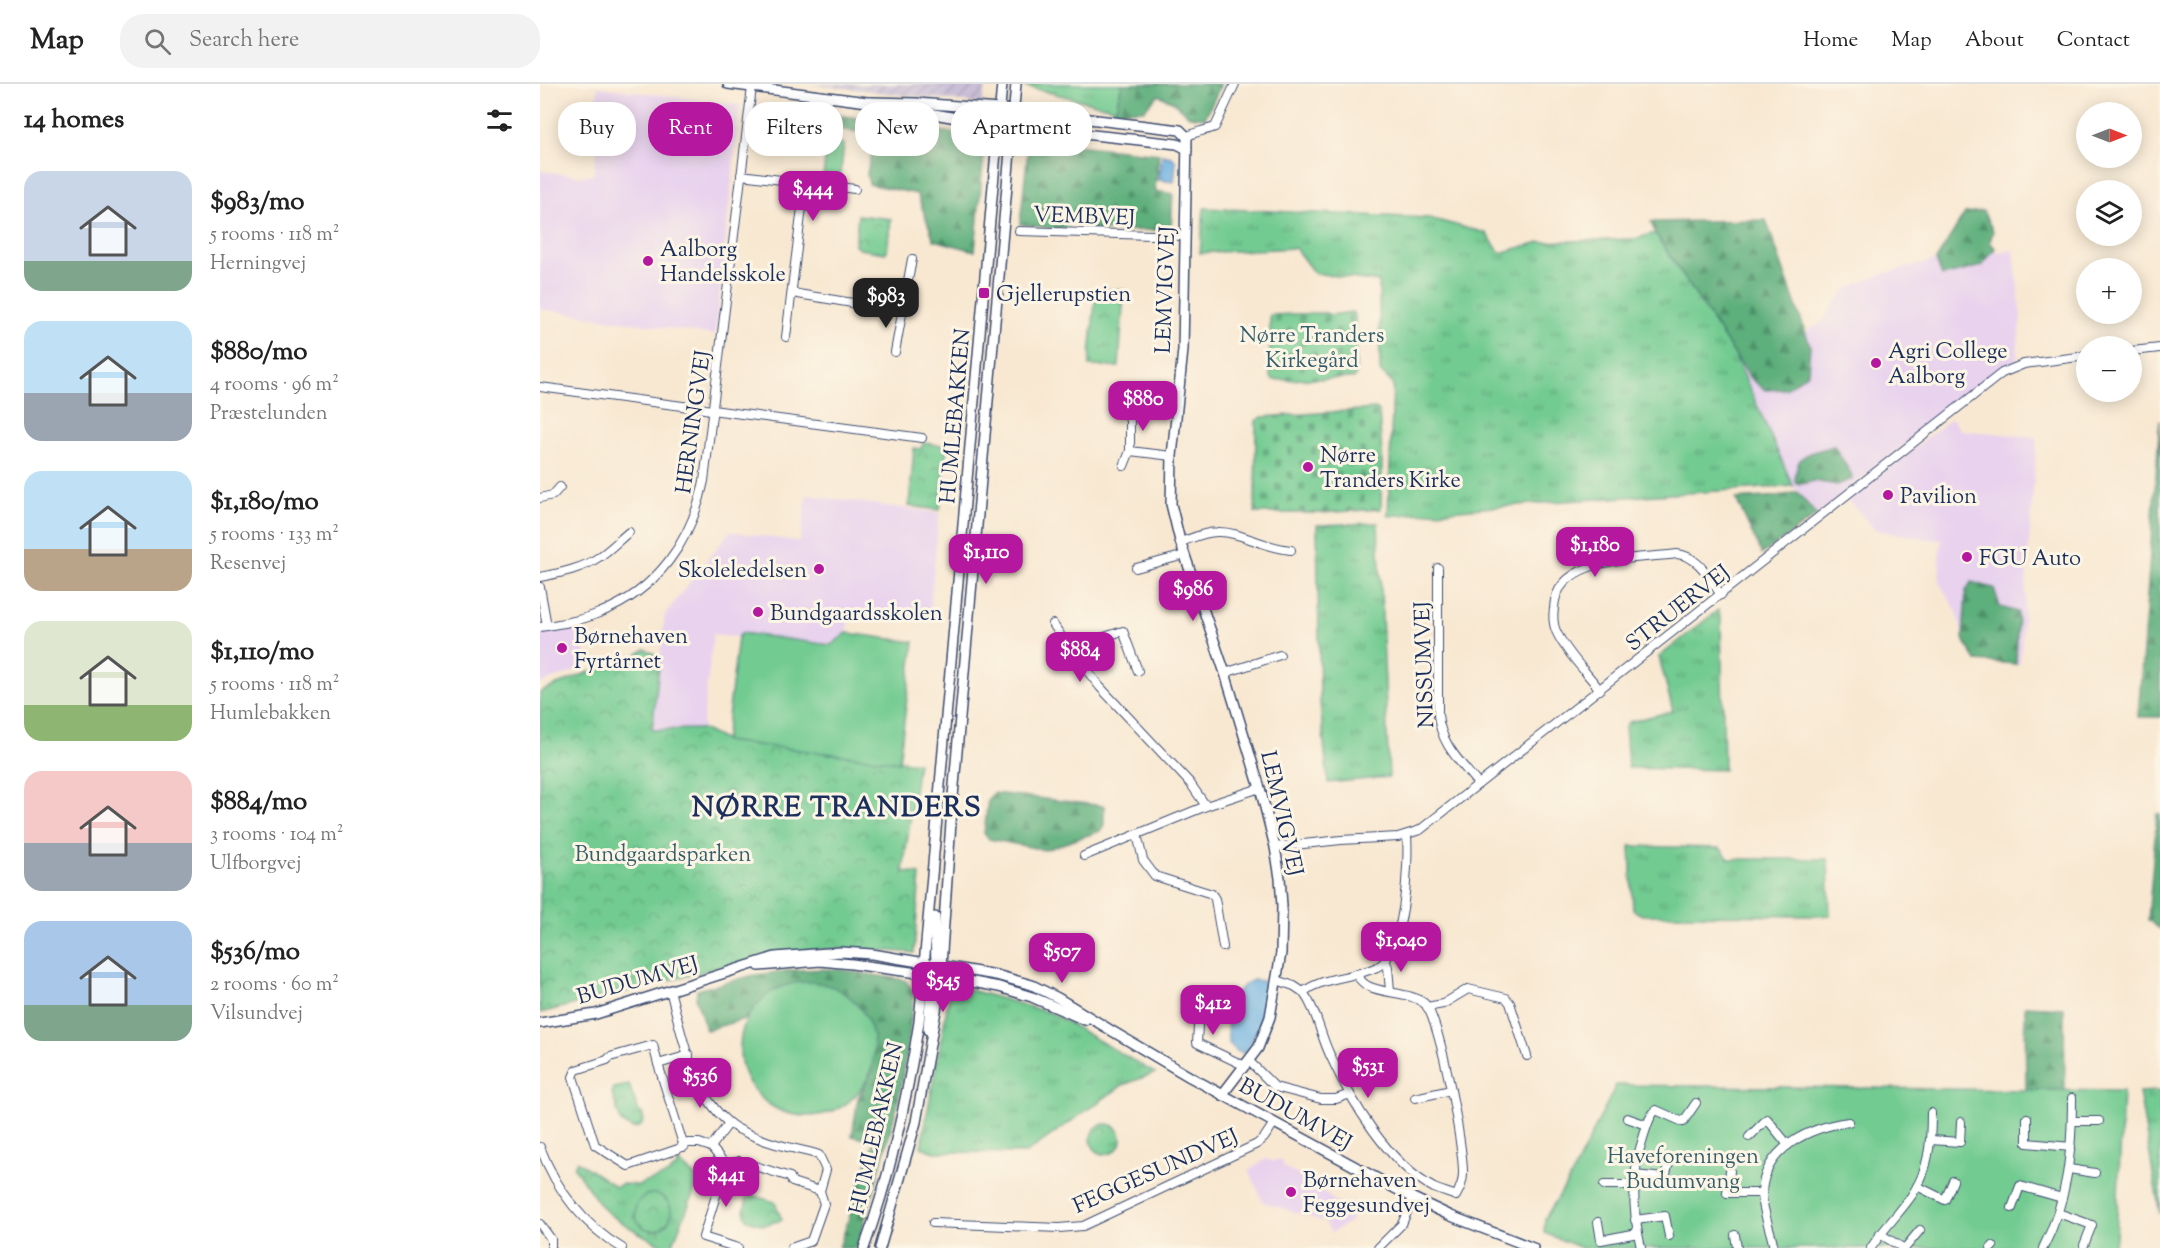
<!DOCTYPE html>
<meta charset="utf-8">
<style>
:root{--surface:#fff;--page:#f2f2f2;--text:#222;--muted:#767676;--line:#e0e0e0;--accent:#b5179e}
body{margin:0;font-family:"Sorts Mill Goudy",serif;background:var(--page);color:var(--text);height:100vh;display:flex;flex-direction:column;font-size:22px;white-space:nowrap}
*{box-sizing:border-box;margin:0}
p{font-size:20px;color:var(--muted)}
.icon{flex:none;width:33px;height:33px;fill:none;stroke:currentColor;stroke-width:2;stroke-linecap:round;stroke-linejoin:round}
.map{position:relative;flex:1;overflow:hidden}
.side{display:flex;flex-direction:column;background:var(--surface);width:540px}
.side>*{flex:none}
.guide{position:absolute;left:18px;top:18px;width:570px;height:54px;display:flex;gap:12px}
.needle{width:39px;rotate:90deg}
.controls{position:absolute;left:1536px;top:18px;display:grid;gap:12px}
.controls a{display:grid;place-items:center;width:66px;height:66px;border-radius:50%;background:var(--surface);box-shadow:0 3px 15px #0003;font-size:30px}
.price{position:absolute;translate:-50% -51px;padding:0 14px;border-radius:12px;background:var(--accent);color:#fff;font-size:20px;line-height:39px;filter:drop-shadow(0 2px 3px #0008)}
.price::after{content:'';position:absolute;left:50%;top:36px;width:18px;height:14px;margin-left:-9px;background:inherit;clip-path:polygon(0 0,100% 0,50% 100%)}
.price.on{background:#222;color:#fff}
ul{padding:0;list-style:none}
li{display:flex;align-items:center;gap:18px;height:150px;padding:0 24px}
li span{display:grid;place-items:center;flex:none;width:168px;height:120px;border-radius:18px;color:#555}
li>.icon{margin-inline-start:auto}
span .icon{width:72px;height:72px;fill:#fffc;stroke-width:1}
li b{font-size:26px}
h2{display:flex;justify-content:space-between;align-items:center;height:72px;padding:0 24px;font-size:26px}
.pill{padding:0 21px;border-radius:24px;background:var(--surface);box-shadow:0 3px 15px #0003;font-size:21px;line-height:54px}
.pill.on{background:var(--accent);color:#fff}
header{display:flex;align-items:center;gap:36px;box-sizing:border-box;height:84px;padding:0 30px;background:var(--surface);border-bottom:2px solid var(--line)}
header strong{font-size:28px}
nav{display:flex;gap:33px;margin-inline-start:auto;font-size:21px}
.search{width:420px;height:54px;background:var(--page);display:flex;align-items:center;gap:15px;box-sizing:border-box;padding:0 21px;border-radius:24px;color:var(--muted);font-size:22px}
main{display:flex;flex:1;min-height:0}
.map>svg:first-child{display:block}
.built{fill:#e8d2ee}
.industrial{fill:url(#industrial-furrows)}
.grass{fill:url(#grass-tufts);stroke:#467d78;stroke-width:1.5}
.forest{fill:url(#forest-firs);stroke:#3c6f6c;stroke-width:1.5}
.cemetery{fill:url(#cemetery-stones);stroke:#467d78;stroke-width:1.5}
.park{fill:url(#park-crowns);stroke:#467d78;stroke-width:1.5}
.garden{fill:#72cb91;stroke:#467d78;stroke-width:1.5}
.water{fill:#6cb1e2;stroke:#4470a0;stroke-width:1.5}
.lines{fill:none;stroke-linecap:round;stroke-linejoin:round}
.minor-casing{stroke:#3c4b6f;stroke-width:10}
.tertiary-casing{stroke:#3c4b6f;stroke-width:12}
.minor{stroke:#fff;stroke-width:8}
.tertiary{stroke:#fff;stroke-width:9}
.poi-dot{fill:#b5179e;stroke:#fcf5e5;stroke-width:2}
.labels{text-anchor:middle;stroke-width:6;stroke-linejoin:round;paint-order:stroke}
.street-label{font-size:22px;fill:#1b2f5e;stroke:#fcf5e5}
.poi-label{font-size:22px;fill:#1b2f5e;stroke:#fcf5e5;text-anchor:start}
.park-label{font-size:22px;fill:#355e6d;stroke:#fcf5e5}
.district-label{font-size:28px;font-weight:bold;letter-spacing:1.5px;fill:#1b2f5e;stroke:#fcf5e5}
</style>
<header>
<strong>Map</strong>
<div class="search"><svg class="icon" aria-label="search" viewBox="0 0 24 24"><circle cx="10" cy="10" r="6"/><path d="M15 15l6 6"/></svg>Search here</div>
<nav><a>Home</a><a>Map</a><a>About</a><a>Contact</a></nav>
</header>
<main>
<section class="side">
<h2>14 homes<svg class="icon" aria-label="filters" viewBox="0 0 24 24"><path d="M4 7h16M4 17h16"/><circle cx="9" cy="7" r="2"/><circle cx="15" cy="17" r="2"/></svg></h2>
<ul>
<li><span style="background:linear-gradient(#c9d6e8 75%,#7fa58c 0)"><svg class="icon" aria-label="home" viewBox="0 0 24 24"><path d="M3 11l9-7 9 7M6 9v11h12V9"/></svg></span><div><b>$983/mo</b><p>5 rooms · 118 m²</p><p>Herningvej</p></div></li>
<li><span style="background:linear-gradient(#bfe0f5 60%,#9aa5b1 0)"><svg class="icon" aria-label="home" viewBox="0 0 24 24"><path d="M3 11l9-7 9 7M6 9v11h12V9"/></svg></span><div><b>$880/mo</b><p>4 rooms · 96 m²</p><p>Præstelunden</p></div></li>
<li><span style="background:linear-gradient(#bfe0f5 65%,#b9a48a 0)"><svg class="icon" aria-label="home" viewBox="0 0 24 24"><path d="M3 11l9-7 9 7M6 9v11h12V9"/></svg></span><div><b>$1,180/mo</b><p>5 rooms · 133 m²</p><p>Resenvej</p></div></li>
<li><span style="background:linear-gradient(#dfe7d0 70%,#8fb573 0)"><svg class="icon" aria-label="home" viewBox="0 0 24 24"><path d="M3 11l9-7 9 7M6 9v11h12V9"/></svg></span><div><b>$1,110/mo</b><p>5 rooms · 118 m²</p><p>Humlebakken</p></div></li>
<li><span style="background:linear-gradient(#f6c9c9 60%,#9aa5b1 0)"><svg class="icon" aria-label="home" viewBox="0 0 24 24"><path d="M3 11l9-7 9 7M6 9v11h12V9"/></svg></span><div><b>$884/mo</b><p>3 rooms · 104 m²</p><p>Ulfborgvej</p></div></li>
<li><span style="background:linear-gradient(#a9c7e8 70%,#7fa58c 0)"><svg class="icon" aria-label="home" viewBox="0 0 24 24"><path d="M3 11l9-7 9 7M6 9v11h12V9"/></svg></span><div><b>$536/mo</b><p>2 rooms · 60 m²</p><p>Vilsundvej</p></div></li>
</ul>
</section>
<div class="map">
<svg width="1620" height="1164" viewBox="0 0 1620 1164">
<defs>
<pattern id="industrial-furrows" width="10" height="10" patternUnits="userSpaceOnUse" patternTransform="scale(1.5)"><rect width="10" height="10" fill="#c9bfd7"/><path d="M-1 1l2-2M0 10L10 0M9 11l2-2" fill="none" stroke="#aca4bb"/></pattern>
<pattern id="grass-tufts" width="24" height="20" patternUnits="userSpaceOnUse" patternTransform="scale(1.5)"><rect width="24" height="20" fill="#72cb91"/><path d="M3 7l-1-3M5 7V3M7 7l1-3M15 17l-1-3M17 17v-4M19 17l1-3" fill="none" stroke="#5da57a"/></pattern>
<pattern id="forest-firs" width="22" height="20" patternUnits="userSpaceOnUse" patternTransform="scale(1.5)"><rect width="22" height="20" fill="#5daf7b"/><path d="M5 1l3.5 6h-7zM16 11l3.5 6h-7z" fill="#4c8f68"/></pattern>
<pattern id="cemetery-stones" width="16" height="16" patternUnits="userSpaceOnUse" patternTransform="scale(1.5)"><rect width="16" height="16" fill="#72cb91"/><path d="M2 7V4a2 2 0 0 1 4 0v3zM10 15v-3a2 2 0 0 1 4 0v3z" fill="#5da57a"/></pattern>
<pattern id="park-crowns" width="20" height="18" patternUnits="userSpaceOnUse" patternTransform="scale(1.5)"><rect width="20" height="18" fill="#72cb91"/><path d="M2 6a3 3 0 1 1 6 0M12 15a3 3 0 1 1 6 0" fill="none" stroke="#5da57a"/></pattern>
</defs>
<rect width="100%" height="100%" fill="#fcf5e5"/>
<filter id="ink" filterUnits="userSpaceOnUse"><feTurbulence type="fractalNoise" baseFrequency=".0167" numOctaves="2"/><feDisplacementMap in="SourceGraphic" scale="12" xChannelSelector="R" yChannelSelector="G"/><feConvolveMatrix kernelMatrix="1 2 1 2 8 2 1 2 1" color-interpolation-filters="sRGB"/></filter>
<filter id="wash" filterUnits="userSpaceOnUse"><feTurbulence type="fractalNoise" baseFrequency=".008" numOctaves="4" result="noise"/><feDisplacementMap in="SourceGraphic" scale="24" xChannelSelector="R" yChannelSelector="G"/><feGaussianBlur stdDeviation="1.35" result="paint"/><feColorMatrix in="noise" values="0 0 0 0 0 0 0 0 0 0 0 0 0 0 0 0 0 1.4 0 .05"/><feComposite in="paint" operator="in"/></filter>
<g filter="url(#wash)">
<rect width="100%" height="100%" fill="#f8e8d2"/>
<g class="built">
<path d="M58,3L200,21L175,251L0,225V87L42,92L53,91L58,60L51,59Z"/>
<path d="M1443,127L1453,147L1450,158L1458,169L1474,166L1481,232L1476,279L1458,287L1277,431L1253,402L1193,267L1264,248L1281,239L1306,205L1342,190L1396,176L1425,129Z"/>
<path d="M1412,334L1420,346L1497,353L1480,580L1436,577L1423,554L1417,528L1400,500L1399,472L1402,455L1394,456L1335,446L1308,416Z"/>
<path d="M267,411L399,429L389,535L310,525L307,549L292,561L202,549L198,553L173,550L162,645L111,646L125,530L190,447L260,458Z"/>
<path d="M37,541L48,579L45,583L0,600V548Z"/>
<path d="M726,1075L735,1078L736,1075L744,1078L742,1082L772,1099L807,1127L813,1136L791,1149L785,1138L723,1118L709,1086Z"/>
</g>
<path class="industrial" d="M269,0H446L442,20Z"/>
<g class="grass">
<path d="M483,0H582L576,25L483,2Z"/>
<path d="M664,124L889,134L946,149L960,169L1000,158L1095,155L1115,149L1193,267L1253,402L1026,417L848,432L853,300L840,287L839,198L774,189L755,164L660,169Z"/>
<path d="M556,205L584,206L579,283L549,282Z"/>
<path d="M838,439L849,693L788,699L780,619L777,441Z"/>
<path d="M1178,526L1181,536L1184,686L1088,684L1085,642L1089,638L1133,627L1119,573Z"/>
<path d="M1090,762L1180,764L1189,775H1288L1290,832L1102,831L1093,826Z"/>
<path d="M418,902L511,929L615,989L583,1001L486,1069L395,1068L381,1063L410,907Z"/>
<path d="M1620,1007V1130L1599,1008Z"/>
<path d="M137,1076L159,1096L131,1164C117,1160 75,1136 65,1126C53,1113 44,1098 34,1083L37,1077L76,1103L82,1100L98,1101L129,1090L131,1087L138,1082Z"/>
</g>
<g class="forest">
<path d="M582,0H680V3L665,34L649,32L634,18L618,11L604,26L577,27L576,24Z"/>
<path d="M226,23H248L443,54L445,58L435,167L394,156L377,110L329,100L327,90L335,51L244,36L241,43L226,40L218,46L217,32Z"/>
<path d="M489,56L619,70L615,107L633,110L631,146L550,147L537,138L530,137L525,146L480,140Z"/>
<path d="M1443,127L1453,147L1450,158L1455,164L1442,182L1402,192L1396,176L1425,129Z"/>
<path d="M1226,136L1270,261L1268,289L1246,305L1225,306L1210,294L1115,149L1111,138Z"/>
<path d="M1620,336V633H1598Z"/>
<path d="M1294,362L1311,390L1312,395L1297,401L1274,397L1262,400L1255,399C1255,368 1267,370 1294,362Z"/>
<path d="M1257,408L1277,431L1222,470L1196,415L1241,412Z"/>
<path d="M1431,498L1454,504L1460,523L1478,528L1476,580L1436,577L1423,554L1426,507Z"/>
<path d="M454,709L564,722V741L560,747L505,766L449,755L444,750L448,715Z"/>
<path d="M1617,730H1620V845L1608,836Z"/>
<path d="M296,885L365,896L374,908L368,963L357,1023L317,1164H299L334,1057L312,1052L318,1014L332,987L212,926L208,934L166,946L156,915L157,906L214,891L254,886Z"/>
<path d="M1485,922L1524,924L1525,1007L1486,1006Z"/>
</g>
<g class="cemetery">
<path d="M812,228L815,231L816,291L814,294L733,296L730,292V231L786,229L790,231Z"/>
<path d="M835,325L839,327L842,373L841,425L780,429H715L716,337L722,333Z"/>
</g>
<g class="park">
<path d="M318,131L351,135L347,167L345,169L319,165L315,161Z"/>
<path d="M383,359L407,362L400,426L369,422L374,364L381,365Z"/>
<path d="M105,565L120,573L112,646L162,645L186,657L378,679L363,787L380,790L374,869C326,864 281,863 233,870L0,929V608L49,588L82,580Z"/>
<path d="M89,1001L99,1028L102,1029L104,1036L101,1042L93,1045L81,1038L72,1009L74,1004Z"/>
<circle cx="566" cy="1055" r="15"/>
<path d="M208,1110L235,1118L242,1136L224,1141L207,1136L204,1127Z"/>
<circle cx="113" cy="1128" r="18"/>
</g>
<g class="garden">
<path d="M287,58L304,60L300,95L283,93Z"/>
<path d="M202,549L291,561L307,549L374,558L359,678L185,657L198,553Z"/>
<circle cx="267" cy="965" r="67"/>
<path d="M1076,1001L1583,1007L1576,1154L1574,1164H1042L1004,1149L1005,1134L1031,1093Z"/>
</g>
<g class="water">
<path d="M622,71L632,73L636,78L634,98L619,96Z"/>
<path d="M714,896L722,897L727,904L719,943L706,968C698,971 694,964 689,959C684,937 690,904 714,896Z"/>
</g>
</g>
<g filter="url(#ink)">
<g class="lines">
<defs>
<g id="minor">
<path d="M647,53C655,47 665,47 675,43L695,0"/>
<path d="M201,91L315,105"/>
<path d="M479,147L645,152"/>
<path d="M252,209L361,227"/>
<path d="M246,253L265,99"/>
<path d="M1592,267L1620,264"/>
<path d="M355,268L372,175"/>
<path d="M0,303L382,354"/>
<path d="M583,315L590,337V367L632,372"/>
<path d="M584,382L590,367"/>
<path d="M0,414L13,411L20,403"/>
<path d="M641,458C652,454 665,448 677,448C700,447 724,464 751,466"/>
<path d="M596,484L645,471"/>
<path d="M898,484V631C901,661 920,677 938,700"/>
<path d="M0,493C20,489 42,485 59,473C70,466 79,456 89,448"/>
<path d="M0,503L7,542"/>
<path d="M513,540L529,564"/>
<path d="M0,543C20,540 40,537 59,529C117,507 152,456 164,397L212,3"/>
<path d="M598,587L583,547L529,564L560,603L650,699L666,722"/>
<path d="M685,589L740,571"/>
<path d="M1060,606C1047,589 1025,567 1016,547C1013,540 1013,531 1014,524C1016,472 1099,475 1137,470C1159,472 1169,494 1181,511"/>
<path d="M597,750L603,776L615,792L672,810L675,815L683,863"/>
<path d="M735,763L801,756L858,753L880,746L1462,289L1484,280L1546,272"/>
<path d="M544,772L666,722L720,704"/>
<path d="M846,878L848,883L850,907"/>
<path d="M737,896L754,902L763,908C787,891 812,895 837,883C865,871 869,779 867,751"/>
<path d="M130,906C142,950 151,1008 189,1039C197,1046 211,1051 221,1055C241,1063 260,1065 279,1071L286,1086L280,1107"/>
<path d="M763,908C777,927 780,950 790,971C811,1017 848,1080 894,1104C901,1107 909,1109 916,1112C920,1105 923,1099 923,1090C924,1065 900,935 885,920C872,908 843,910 828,902C822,899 819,894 815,890"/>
<path d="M660,909L657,959L705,982"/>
<path d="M887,923L903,920L928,905L966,914L970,919L987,972"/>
<path d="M149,971L118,980L113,961L70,973L67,976L36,986L33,993L55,1061L88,1082L138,1065L148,1059H159L171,1063L189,1039"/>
<path d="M709,977L735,1003L781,1015H796L810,1010"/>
<path d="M118,980L144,1063"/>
<path d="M875,1014L911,1006"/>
<path d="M1087,1034L1107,1041"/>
<path d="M1487,1034V1059L1531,1063"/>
<path d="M1532,1037H1559"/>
<path d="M1209,1053L1227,1035L1248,1061"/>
<path d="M1391,1056L1420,1058L1421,1038"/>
<path d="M0,1063C16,1105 43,1141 82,1164"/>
<path d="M171,1063L181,1075L183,1089L163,1153L198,1164"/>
<path d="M183,1081L199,1077L250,1093L252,1098L280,1107L284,1120L271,1157L251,1164"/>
<path d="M1529,1085L1555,1089"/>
<path d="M1190,1087L1187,1109H1222"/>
<path d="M1094,1091L1125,1094L1130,1074"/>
<path d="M1064,1101H1094"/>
<path d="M1377,1102L1405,1116L1413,1097"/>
<path d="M1472,1124L1480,1102L1522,1114"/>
<path d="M1518,1129L1552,1141L1544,1161"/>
<path d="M1095,1136L1125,1132L1129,1152"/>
<path d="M1058,1138L1061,1156L1098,1149"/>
<path d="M393,1139L519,1144L543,1142L717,1060L724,1054L734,1039"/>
<path d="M0,1140L11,1155V1164"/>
<path d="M1340,1150L1363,1164"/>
<path d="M1195,1151L1197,1164"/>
<path d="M838,1164L862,1140L873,1114"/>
<path d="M1101,1164C1092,1125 1091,1089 1104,1051C1107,1042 1109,1032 1116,1026L1143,1038L1156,1019"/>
<path d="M1234,1164C1231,1146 1222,1127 1222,1109C1224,1063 1271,1043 1309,1038"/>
<path d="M1331,1164C1343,1145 1359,1130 1372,1111C1389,1086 1391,1059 1391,1029"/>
<path d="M1365,1164L1380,1146"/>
<path d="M1451,1164L1453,1162"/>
<path d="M1503,1164C1528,1116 1532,1068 1532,1014"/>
</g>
<g id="tertiary">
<path d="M188,0L335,19"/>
<path d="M330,18L376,19L474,26L640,46L647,53L643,266L632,372L631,420L640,457L685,589L720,704L735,763L740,794L742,822L741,869L730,933L718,964L682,1011"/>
<path d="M354,23L451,40L637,60L647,65"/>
<path d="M419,29L459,34L464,31"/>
<path d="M469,35L473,33L535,40"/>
<path d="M395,833L396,885"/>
<path d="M219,882L280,877L312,880L407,893L459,903L492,913L545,936"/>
<path d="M0,939L56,930L235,873L301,868L332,870L456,891L492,901L518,914L572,947L650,993L873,1114L911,1132L993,1164"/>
<path d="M388,946L392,891L390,885"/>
<path d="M324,1164C351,1090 367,1015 379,938L462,0"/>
<path d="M340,1164L376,1038L399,910L412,724L476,0"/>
</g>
</defs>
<use href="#minor" class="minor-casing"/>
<use href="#tertiary" class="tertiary-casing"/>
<use href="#minor" class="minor"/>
<use href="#tertiary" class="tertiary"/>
</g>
</g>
<g class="poi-dot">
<circle cx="108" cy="177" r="6"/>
<rect x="438" y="203" width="12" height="12" rx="3"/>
<circle cx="1336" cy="279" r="6"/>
<circle cx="768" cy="383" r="6"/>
<circle cx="1348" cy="411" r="6"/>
<circle cx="1427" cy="473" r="6"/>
<circle cx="279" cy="485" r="6"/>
<circle cx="218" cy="528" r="6"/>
<circle cx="22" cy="564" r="6"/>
<circle cx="751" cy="1108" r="6"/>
</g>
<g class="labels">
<g class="street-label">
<text transform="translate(544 131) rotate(2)" y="8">VEMBVEJ</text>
<text transform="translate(624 206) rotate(-88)" y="8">LEMVIGVEJ</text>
<text transform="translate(414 332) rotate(-85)" y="8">HUMLEBAKKEN</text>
<text transform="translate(152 338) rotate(-82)" y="8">HERNINGVEJ</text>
<text transform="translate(1137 523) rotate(-38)" y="8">STRUERVEJ</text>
<text transform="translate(883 581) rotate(-92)" y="8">NISSUMVEJ</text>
<text transform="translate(743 729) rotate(77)" y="8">LEMVIGVEJ</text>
<text transform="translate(97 895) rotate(-16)" y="8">BUDUMVEJ</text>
<text transform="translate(756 1029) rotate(29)" y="8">BUDUMVEJ</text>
<text transform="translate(335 1044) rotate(-77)" y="8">HUMLEBAKKEN</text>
<text transform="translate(615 1086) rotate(-24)" y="8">FEGGESUNDVEJ</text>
</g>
<g class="poi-label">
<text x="120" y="172">Aalborg<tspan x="120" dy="25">Handelsskole</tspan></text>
<text x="456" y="217">Gjellerupstien</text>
<text x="1348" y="274">Agri College<tspan x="1348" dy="25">Aalborg</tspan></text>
<text x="780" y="378">Nørre<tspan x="780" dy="25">Tranders Kirke</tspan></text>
<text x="1360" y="419">Pavilion</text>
<text x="1439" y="481">FGU Auto</text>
<text x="267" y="493" text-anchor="end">Skoleledelsen</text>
<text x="230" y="536">Bundgaardsskolen</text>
<text x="34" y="559">Børnehaven<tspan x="34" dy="25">Fyrtårnet</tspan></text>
<text x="763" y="1103">Børnehaven<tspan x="763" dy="25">Feggesundvej</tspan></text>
</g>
<g class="park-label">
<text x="772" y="258">Nørre Tranders<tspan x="772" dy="25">Kirkegård</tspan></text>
<text x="123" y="777">Bundgaardsparken</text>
<text x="1143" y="1079">Haveforeningen<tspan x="1143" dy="25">Budumvang</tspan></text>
</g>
<g class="district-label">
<text x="297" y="732">NØRRE TRANDERS</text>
</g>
</g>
</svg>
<div class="controls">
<a><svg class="needle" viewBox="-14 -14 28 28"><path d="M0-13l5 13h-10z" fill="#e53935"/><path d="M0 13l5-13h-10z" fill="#767676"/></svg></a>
<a><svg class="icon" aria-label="layers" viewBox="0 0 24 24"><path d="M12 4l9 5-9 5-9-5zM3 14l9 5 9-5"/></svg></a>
<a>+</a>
<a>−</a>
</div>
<b class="price" style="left:273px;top:138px">$444</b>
<b class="price on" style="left:346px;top:245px">$983</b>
<b class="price" style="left:603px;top:348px">$880</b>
<b class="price" style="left:1055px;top:494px">$1,180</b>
<b class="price" style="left:446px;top:501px">$1,110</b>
<b class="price" style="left:653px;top:538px">$986</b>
<b class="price" style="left:540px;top:599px">$884</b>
<b class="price" style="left:861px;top:889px">$1,040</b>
<b class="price" style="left:522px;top:900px">$507</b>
<b class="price" style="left:403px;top:929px">$545</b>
<b class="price" style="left:673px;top:952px">$412</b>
<b class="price" style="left:828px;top:1015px">$531</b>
<b class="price" style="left:160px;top:1025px">$536</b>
<b class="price" style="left:186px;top:1124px">$441</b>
<div class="guide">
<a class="pill">Buy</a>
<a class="pill on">Rent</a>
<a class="pill">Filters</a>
<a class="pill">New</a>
<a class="pill">Apartment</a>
</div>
</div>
</main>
